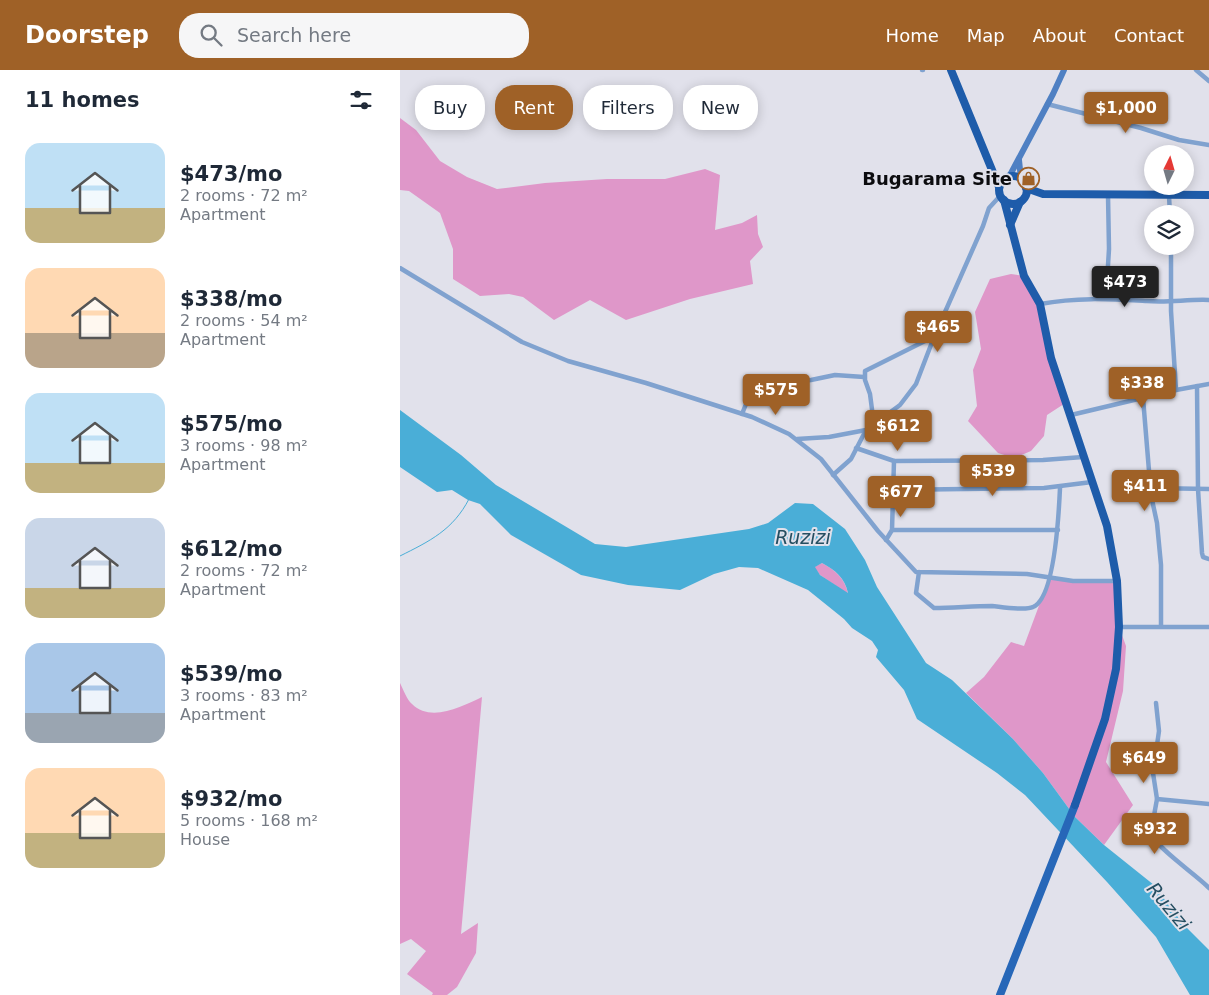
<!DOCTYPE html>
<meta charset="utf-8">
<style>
:root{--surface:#fff;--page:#f6f6f7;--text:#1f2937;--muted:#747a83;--accent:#9f6127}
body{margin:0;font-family:"DejaVu Sans",sans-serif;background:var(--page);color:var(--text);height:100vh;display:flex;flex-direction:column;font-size:19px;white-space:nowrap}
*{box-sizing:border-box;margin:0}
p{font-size:16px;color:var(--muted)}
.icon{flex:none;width:28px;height:28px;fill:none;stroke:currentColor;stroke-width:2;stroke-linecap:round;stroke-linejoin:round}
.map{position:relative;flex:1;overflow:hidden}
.side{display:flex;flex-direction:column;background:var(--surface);width:400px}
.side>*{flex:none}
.hud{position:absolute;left:15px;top:15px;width:475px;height:45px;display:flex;gap:10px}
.needle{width:32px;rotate:5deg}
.buttons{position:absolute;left:744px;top:75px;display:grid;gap:10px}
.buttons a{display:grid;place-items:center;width:50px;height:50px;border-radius:50%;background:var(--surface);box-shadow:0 2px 12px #0003;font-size:25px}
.price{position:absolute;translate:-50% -42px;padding:0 11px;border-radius:5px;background:var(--accent);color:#fff;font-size:16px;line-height:32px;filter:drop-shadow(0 1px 2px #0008)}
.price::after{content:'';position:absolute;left:50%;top:30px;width:15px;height:11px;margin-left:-8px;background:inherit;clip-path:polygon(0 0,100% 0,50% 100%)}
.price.current{background:#222;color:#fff}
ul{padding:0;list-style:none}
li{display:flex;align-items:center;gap:15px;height:125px;padding:0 25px}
li span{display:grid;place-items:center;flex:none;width:140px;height:100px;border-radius:15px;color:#555}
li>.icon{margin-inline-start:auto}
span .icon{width:60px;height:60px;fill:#fffc;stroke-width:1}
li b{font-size:21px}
h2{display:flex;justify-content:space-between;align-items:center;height:60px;padding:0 25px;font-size:21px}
.pill{padding:0 18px;border-radius:20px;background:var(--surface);box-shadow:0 2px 12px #0003;font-size:18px;line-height:45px}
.pill.current{background:var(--accent);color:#fff}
header{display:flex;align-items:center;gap:30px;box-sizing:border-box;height:70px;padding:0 25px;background:var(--accent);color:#fff}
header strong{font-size:24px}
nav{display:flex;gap:28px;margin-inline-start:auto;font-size:18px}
.search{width:350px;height:45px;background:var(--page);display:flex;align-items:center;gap:12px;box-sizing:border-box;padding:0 18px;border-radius:20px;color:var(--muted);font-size:19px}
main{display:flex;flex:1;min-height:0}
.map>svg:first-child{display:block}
.green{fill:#df97c9}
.water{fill:#4aaed7;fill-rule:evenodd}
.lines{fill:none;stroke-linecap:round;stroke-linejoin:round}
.stream{stroke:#4aaed7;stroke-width:1}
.minor{stroke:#80a2cf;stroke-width:4.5}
.secondary{stroke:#4f80c3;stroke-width:6}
.primary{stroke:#2767b8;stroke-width:8}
.trunk{stroke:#1e5caa;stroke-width:8}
.labels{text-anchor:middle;stroke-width:4;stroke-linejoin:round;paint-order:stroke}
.poi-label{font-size:18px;font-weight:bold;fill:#0c0c0f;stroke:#e1e1eb;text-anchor:end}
.water-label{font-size:19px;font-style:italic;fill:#254e61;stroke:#e1e1eb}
</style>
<header>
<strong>Doorstep</strong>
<div class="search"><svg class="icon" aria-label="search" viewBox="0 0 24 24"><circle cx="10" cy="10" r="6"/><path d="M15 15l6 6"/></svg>Search here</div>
<nav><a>Home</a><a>Map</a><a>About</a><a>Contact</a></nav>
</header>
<main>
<section class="side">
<h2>11 homes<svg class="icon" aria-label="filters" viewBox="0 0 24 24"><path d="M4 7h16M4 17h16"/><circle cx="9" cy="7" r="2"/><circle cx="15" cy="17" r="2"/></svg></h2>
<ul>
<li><span style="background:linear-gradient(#bfe0f5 65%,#c2b280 0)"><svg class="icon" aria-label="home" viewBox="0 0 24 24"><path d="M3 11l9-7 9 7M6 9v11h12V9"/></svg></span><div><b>$473/mo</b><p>2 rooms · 72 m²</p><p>Apartment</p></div></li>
<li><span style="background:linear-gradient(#ffd9b3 65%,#b9a48a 0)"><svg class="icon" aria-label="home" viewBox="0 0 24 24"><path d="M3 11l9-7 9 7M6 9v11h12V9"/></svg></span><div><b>$338/mo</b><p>2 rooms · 54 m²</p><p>Apartment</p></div></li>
<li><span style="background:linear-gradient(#bfe0f5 70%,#c2b280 0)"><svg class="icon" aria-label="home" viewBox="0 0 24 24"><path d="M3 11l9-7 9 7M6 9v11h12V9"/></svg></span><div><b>$575/mo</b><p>3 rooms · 98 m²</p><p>Apartment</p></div></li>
<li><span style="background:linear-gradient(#c9d6e8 70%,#c2b280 0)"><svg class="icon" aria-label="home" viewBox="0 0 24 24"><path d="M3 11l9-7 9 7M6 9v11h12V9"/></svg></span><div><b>$612/mo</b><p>2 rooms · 72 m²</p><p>Apartment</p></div></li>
<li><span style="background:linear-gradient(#a9c7e8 70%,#9aa5b1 0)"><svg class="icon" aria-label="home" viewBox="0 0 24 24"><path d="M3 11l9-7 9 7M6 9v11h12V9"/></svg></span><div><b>$539/mo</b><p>3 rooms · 83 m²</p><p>Apartment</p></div></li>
<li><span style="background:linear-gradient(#ffd9b3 65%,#c2b280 0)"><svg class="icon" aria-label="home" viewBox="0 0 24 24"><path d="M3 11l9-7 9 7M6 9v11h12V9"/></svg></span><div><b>$932/mo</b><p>5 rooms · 168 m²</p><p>House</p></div></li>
</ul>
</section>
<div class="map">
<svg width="809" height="925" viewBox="0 0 809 925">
<rect width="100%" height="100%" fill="#e1e1eb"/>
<g class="green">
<path d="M0,48L16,60L40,91L67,107L97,119L145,113L207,109H265L305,99L320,105L315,160L342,153L357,145L358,164L363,177L350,191L353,214L290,229L226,250L190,230L154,250L123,227L109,224L80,226L53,209V179L40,143L9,121L0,120Z"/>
<path d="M611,204L624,206L640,234L667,332L647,345L644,366L631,381L614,388L598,383L568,351L577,336L573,300L581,279L575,242L590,209Z"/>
<path d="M422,493C435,500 445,508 448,524L420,505L414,497Z"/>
<path d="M650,506L673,511H717L719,557L726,576L723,621L706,692L733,735L704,775L675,747L643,703L613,669L566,623L584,607L611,572L624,576Z"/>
<path d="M0,613C3,619 7,630 12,634C31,653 63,636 82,627L61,864L78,853L76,883L57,917L47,925H32L33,923L7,904L26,881L11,869L0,874Z"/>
</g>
<path class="water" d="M0,340L61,385L96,415L195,474L226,477L349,459L368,453L395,433L413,434L445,459L465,490L477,517L526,593L552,610L613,669L643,703L675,747L704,775L754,815L783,854L809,880V925H790L756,867L707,812L625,725L597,703L517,649L504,620L476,587L478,580L472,571L452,558L444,549L408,520L358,498L339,497L314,504L280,520L228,515L181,505L111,465L80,434L68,430L52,420L37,422L0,397ZM422,493C435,500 445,508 448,523L420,505L415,497Z"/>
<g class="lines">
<path class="stream" d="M0,486C30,471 53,460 69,429"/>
<g class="minor">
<path d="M522,0H523"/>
<path d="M796,0L809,11"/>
<path d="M647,34L741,58L779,70L809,75"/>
<path d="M769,126L770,144"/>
<path d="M771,176V241L776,320"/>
<path d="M0,198L122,272L168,291L246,313L352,347L389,364L421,389L478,461L516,502L627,504L673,511H717"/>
<path d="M706,228L709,179L708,125"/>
<path d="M640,234C678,227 709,229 747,231C768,233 788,229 809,230"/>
<path d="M797,316L798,419L802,483L803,487L809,489"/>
<path d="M743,328L751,425L757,453L761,495V556"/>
<path d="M342,344L350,324L367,316L380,313L411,310L435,305L464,307"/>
<path d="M671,345L776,320L809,314"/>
<path d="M474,355L470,324L465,310V301L533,267"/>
<path d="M397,369L429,367L466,360"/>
<path d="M456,378L494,391L492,460L486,470"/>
<path d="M494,391L643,390L683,387"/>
<path d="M433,405L451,389L466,360L500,335L516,314L534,267L583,156L589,138L600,126"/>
<path d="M751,418L809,419"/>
<path d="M492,420L644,418L692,412"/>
<path d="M492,460H658"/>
<path d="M519,502L516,523L534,538C553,538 573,536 592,536C602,537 625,541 633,537C655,528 659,440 660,418"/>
<path d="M719,557H809"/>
<path d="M756,633L759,661L753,703L757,729L809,734"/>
<path d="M757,729C755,741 751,755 755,768C757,778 799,807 809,818"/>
</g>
<g class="secondary">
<path d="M619,90L621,109"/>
<path d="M609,107L653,24L664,0"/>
</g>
<path class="primary" d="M600,925L675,735"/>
<g class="trunk">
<path d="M551,0L599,117"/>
<circle cx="613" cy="120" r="14"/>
<path d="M626,118L643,124L809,125"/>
<path d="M604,130L624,206L640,234L651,288L707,456L717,511L719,557L716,599L705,649L675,735"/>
<path d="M610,155L620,132"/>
</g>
</g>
<defs>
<symbol id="shop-ring" viewBox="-11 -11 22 22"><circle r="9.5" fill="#e1e1eb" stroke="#9f6127" stroke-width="1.5"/><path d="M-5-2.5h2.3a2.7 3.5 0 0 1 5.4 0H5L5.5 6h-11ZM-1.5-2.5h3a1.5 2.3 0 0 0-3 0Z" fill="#9f6127"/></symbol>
</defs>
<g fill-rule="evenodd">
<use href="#shop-ring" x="616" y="96" width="25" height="25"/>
</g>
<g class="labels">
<g class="poi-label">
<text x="612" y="115">Bugarama Site</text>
</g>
<g class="water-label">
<text x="403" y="474">Ruzizi</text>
<text transform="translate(769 836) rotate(50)" y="7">Ruzizi</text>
</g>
</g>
</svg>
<div class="buttons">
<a><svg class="needle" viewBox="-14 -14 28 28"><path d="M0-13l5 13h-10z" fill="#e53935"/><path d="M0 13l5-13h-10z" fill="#747a83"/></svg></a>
<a><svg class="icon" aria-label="layers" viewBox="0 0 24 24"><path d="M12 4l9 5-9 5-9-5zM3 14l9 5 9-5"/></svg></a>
</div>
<b class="price" style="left:726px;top:64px">$1,000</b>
<b class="price current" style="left:725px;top:238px">$473</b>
<b class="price" style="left:538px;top:283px">$465</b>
<b class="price" style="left:742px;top:339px">$338</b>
<b class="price" style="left:376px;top:346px">$575</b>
<b class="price" style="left:498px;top:382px">$612</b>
<b class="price" style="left:593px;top:427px">$539</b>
<b class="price" style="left:745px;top:442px">$411</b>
<b class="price" style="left:501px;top:448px">$677</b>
<b class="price" style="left:744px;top:714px">$649</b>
<b class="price" style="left:755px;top:785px">$932</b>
<div class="hud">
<a class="pill">Buy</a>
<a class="pill current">Rent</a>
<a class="pill">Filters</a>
<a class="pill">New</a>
</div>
</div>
</main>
